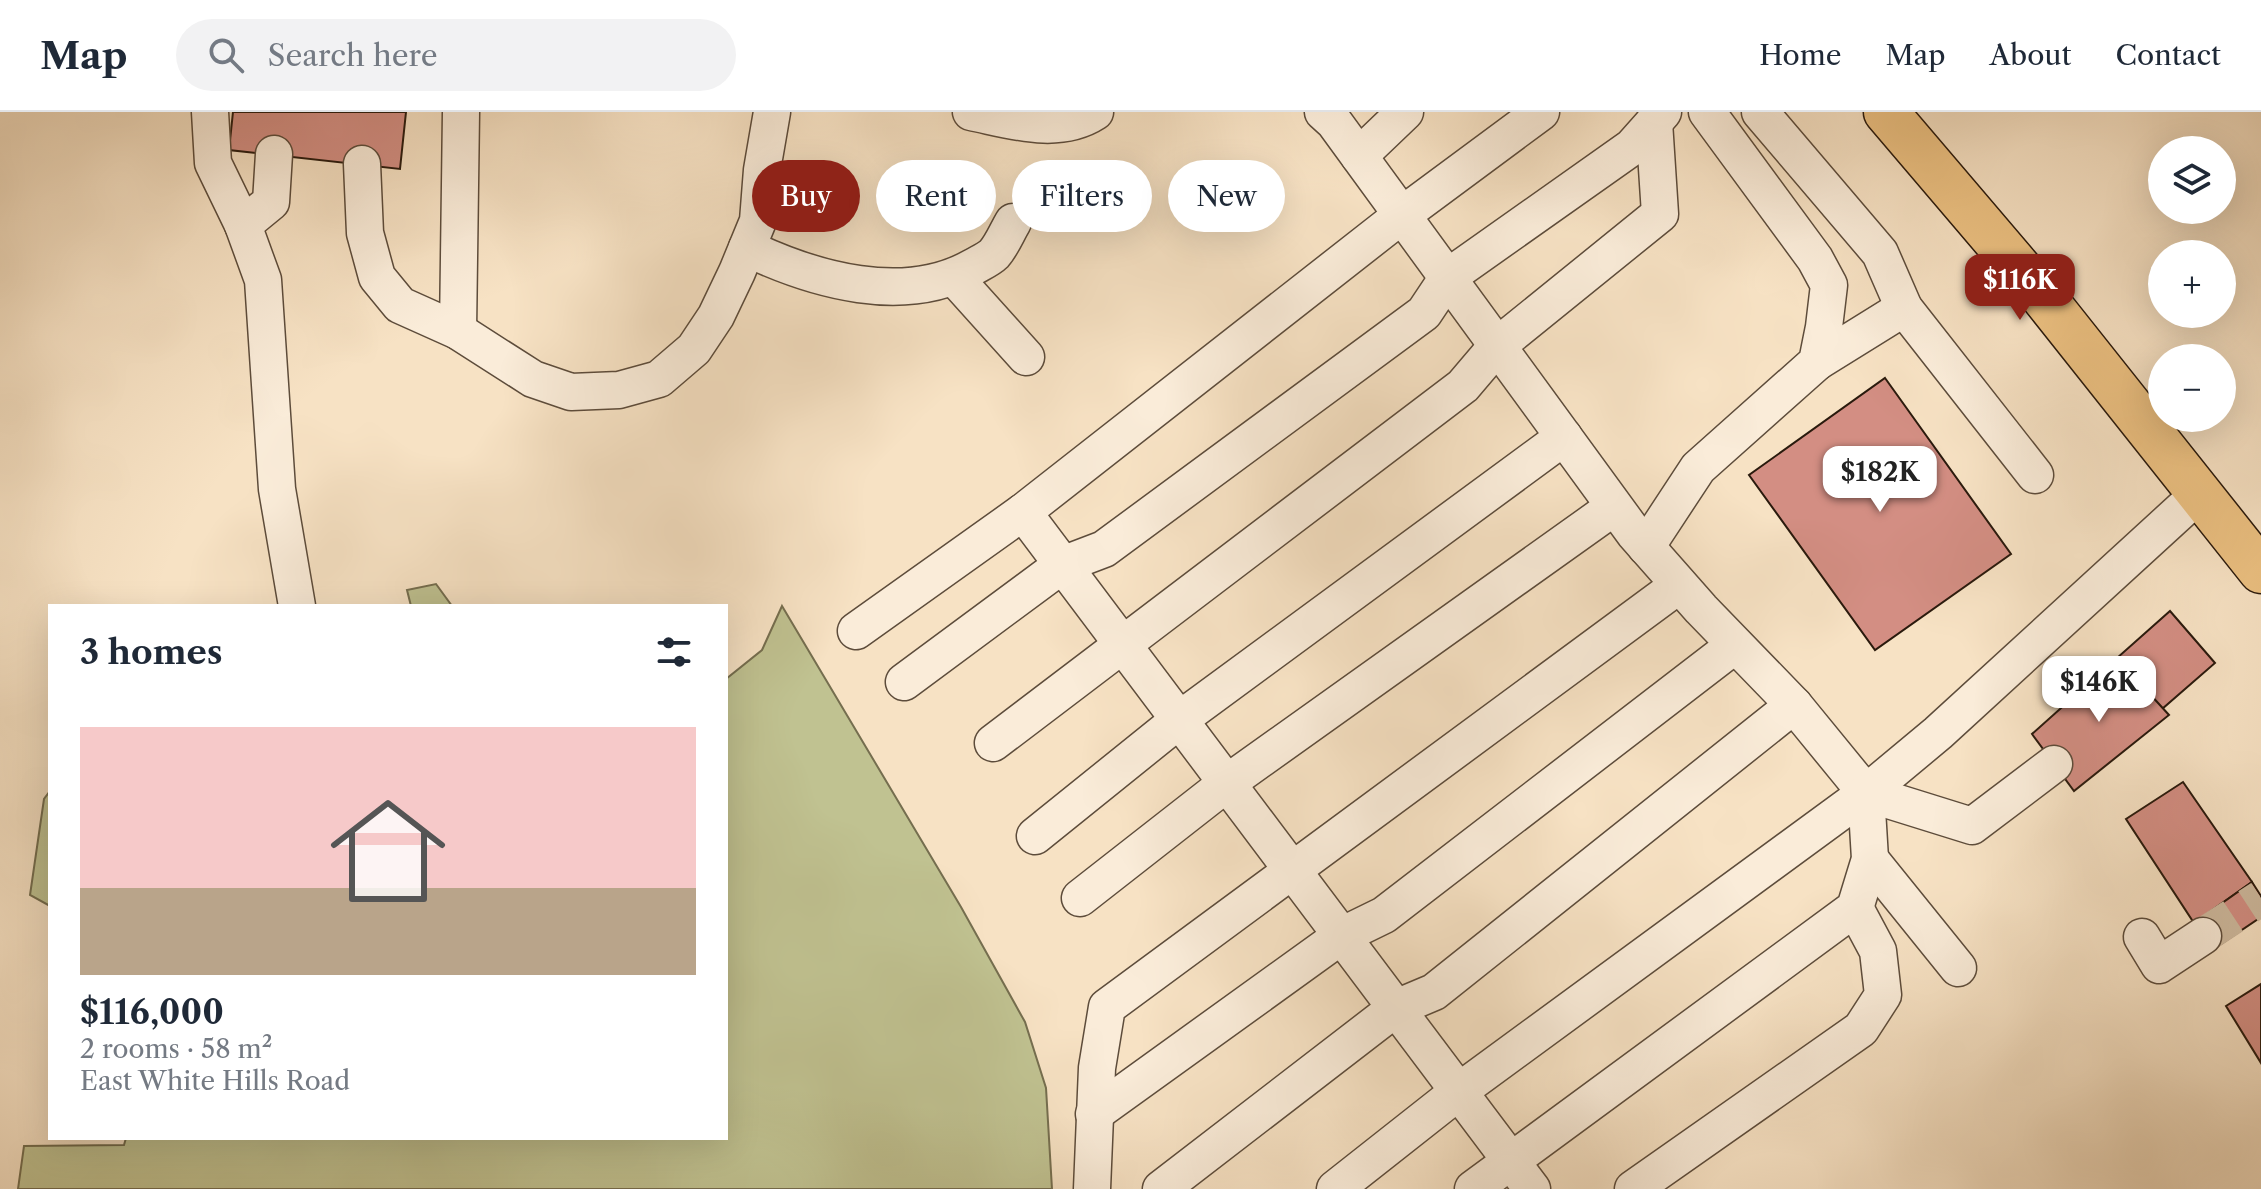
<!DOCTYPE html>
<meta charset="utf-8">
<style>
:root{--surface:#fff;--page:#f2f2f3;--text:#1f2937;--muted:#747a83;--line:#e0e1e3;--accent:#8f2418}
body{margin:0;font-family:"Libre Caslon Text",serif;background:var(--page);color:var(--text);height:100vh;display:flex;flex-direction:column;font-size:30px;white-space:nowrap}
*{box-sizing:border-box;margin:0}
p{font-size:26px;color:var(--muted)}
.icon{flex:none;width:44px;height:44px;fill:none;stroke:currentColor;stroke-width:2;stroke-linecap:round;stroke-linejoin:round}
.map{position:relative;flex:1;overflow:hidden}
.panel{position:absolute;left:48px;top:492px;width:680px;height:536px;display:flex;flex-direction:column;background:var(--surface);border-radius:0px;box-shadow:0 8px 32px #0002}
.panel>*{flex:none}
.guide{position:absolute;left:752px;top:48px;width:760px;height:72px;display:flex;gap:16px}
.controls{position:absolute;left:2148px;top:24px;display:grid;gap:16px}
.controls a{display:grid;place-items:center;width:88px;height:88px;border-radius:50%;background:var(--surface);box-shadow:0 8px 32px #0002;font-size:40px}
.price{position:absolute;translate:-50% -68px;padding:0 18px;border-radius:16px;background:#fff;color:#222;font-size:26px;line-height:52px;filter:drop-shadow(0 2px 4px #0008)}
.price::after{content:'';position:absolute;left:50%;top:48px;width:24px;height:18px;margin-left:-12px;background:inherit;clip-path:polygon(0 0,100% 0,50% 100%)}
.price.active{background:var(--accent);color:#fff}
ul{padding:0;list-style:none}
li{display:grid;align-content:center;gap:16px;height:424px;padding:0 32px}
li+li{border-top:2px solid var(--line)}
li span{display:grid;place-items:center;height:248px;border-radius:0px;color:#555}
li>.icon{margin-inline-start:auto}
span .icon{width:144px;height:144px;fill:#fffc;stroke-width:1}
li b{font-size:34px}
h2{display:flex;justify-content:space-between;align-items:center;height:96px;padding:0 32px;font-size:34px}
.chip{padding:0 28px;border-radius:36px;background:var(--surface);box-shadow:0 8px 32px #0002;font-size:28px;line-height:72px}
.chip.active{background:var(--accent);color:#fff}
header{display:flex;align-items:center;gap:48px;box-sizing:border-box;height:112px;padding:0 40px;background:var(--surface);border-bottom:2px solid var(--line)}
header strong{font-size:38px}
nav{display:flex;gap:44px;margin-inline-start:auto;font-size:28px}
.search{width:560px;height:72px;background:var(--page);display:flex;align-items:center;gap:20px;box-sizing:border-box;padding:0 28px;border-radius:44px;color:var(--muted);font-size:30px}
.map>svg:first-child{display:block}
.green{fill:#c0c291;stroke:#756e4f;stroke-width:2}
.building{fill:#d38e83;stroke:#2a1a0d;stroke-width:2}
.lines{fill:none;stroke-linecap:round;stroke-linejoin:round}
.minor-tunnel{stroke:#ceba9f;stroke-width:36;stroke-dasharray:36 18;stroke-linecap:butt}
.minor-casing{stroke:#5d4c3b;stroke-width:39}
.major-casing{stroke:#2a1a0d;stroke-width:47}
.minor{stroke:#faecd9;stroke-width:36}
.major{stroke:#ecc182;stroke-width:44}
</style>
<header>
<strong>Map</strong>
<div class="search"><svg class="icon" aria-label="search" viewBox="0 0 24 24"><circle cx="10" cy="10" r="6"/><path d="M15 15l6 6"/></svg>Search here</div>
<nav><a>Home</a><a>Map</a><a>About</a><a>Contact</a></nav>
</header>
<div class="map">
<svg width="2261" height="1077" viewBox="0 0 2261 1077">
<rect width="100%" height="100%" fill="#f7e2c4"/>
<filter id="stains"><feTurbulence type="fractalNoise" baseFrequency=".0025" numOctaves="4"/><feColorMatrix values="0 0 0 0 .2 0 0 0 0 .09 0 0 0 0 .02 0 0 0 .5 -.17"/></filter>
<radialGradient id="worn" r=".72"><stop offset=".6" stop-color="#630" stop-opacity="0"/><stop offset="1" stop-color="#630" stop-opacity=".3"/></radialGradient>
<g class="green">
<path d="M436,472L452,494H411L407,478Z"/>
<path d="M782,494L961,795L1025,910L1046,976L1052,1077H18L24,1034L124,1033L126,1026H726V567L762,538Z"/>
<path d="M50,679V794L30,783L44,687Z"/>
</g>
<g class="building">
<path d="M233,0H406L400,57L229,38Z"/>
<path d="M1885,266L2011,442L1875,538L1749,363Z"/>
<path d="M2170,499L2215,551L2162,597L2117,546Z"/>
<path d="M2117,546L2169,603L2074,679L2032,622Z"/>
<path d="M2183,670L2252,770L2194,811L2126,707Z"/>
<path d="M2252,770L2261,784V805L2212,838L2194,811Z"/>
<path d="M2261,872V951L2226,894Z"/>
</g>
<g class="lines">
<path class="minor-tunnel" d="M2203,824L2261,786"/>
<defs>
<g id="minor">
<path d="M210,0L213,51L243,113L263,168L277,377L297,494"/>
<path d="M971,0C1011,8 1058,24 1095,0"/>
<path d="M1323,0L1334,10L1634,421L1701,497L1794,593L1866,681L1938,621L2199,382"/>
<path d="M1760,0L1880,141L1904,196L2035,363"/>
<path d="M1359,44L1405,0"/>
<path d="M362,52L365,121L377,165L400,193L458,219L533,267L571,280L619,278L659,267L694,237L716,204L737,160L758,109L762,58L772,0"/>
<path d="M243,113L271,90L274,42"/>
<path d="M747,136C814,168 904,194 973,155C980,151 989,147 994,142C1002,133 1007,120 1013,110"/>
<path d="M954,165L1026,245"/>
<path d="M458,219L461,0"/>
<path d="M1817,250L1904,196"/>
<path d="M1646,435L1698,356L1817,250L1824,215L1829,173L1815,147L1707,0"/>
<path d="M856,519L1023,400"/>
<path d="M904,570L1062,453L1104,437L1424,201L1448,165L1632,35L1663,0"/>
<path d="M993,631L1463,274L1497,234L1660,102L1654,10"/>
<path d="M1866,681L1972,714L2054,652"/>
<path d="M1035,724L1179,608L1564,325"/>
<path d="M1870,747L1958,856"/>
<path d="M1080,786L1227,671L1614,395"/>
<path d="M2142,825L2159,853L2203,824"/>
<path d="M1094,1002L1341,824L1384,803L1735,533"/>
<path d="M1092,1077L1097,956L1107,895L1679,473"/>
<path d="M1161,1077L1396,896L1434,880L1794,593"/>
<path d="M1335,1077L1458,980L1866,681"/>
<path d="M1473,1077L1855,796L1870,747L1866,681"/>
<path d="M1532,1077L1023,400L1402,103L1541,0"/>
<path d="M1633,1077L1861,917L1883,883L1878,839L1855,796"/>
</g>
<path id="major" d="M1886,0L2041,182L2261,459"/>
</defs>
<use href="#minor" class="minor-casing"/>
<use href="#major" class="major-casing"/>
<use href="#minor" class="minor"/>
<use href="#major" class="major"/>
</g>
<rect width="100%" height="100%" filter="url(#stains)"/>
<rect width="100%" height="100%" fill="url(#worn)"/>
</svg>
<div class="controls">
<a><svg class="icon" aria-label="layers" viewBox="0 0 24 24"><path d="M12 4l9 5-9 5-9-5zM3 14l9 5 9-5"/></svg></a>
<a>+</a>
<a>−</a>
</div>
<b class="price active" style="left:2020px;top:210px">$116K</b>
<b class="price" style="left:1880px;top:402px">$182K</b>
<b class="price" style="left:2099px;top:612px">$146K</b>
<div class="guide">
<a class="chip active">Buy</a>
<a class="chip">Rent</a>
<a class="chip">Filters</a>
<a class="chip">New</a>
</div>
<section class="panel">
<h2>3 homes<svg class="icon" aria-label="filters" viewBox="0 0 24 24"><path d="M4 7h16M4 17h16"/><circle cx="9" cy="7" r="2"/><circle cx="15" cy="17" r="2"/></svg></h2>
<ul>
<li><span style="background:linear-gradient(#f6c9c9 65%,#b9a48a 0)"><svg class="icon" aria-label="home" viewBox="0 0 24 24"><path d="M3 11l9-7 9 7M6 9v11h12V9"/></svg></span><div><b>$116,000</b><p>2 rooms · 58 m²</p><p>East White Hills Road</p></div></li>
</ul>
</section>
</div>
